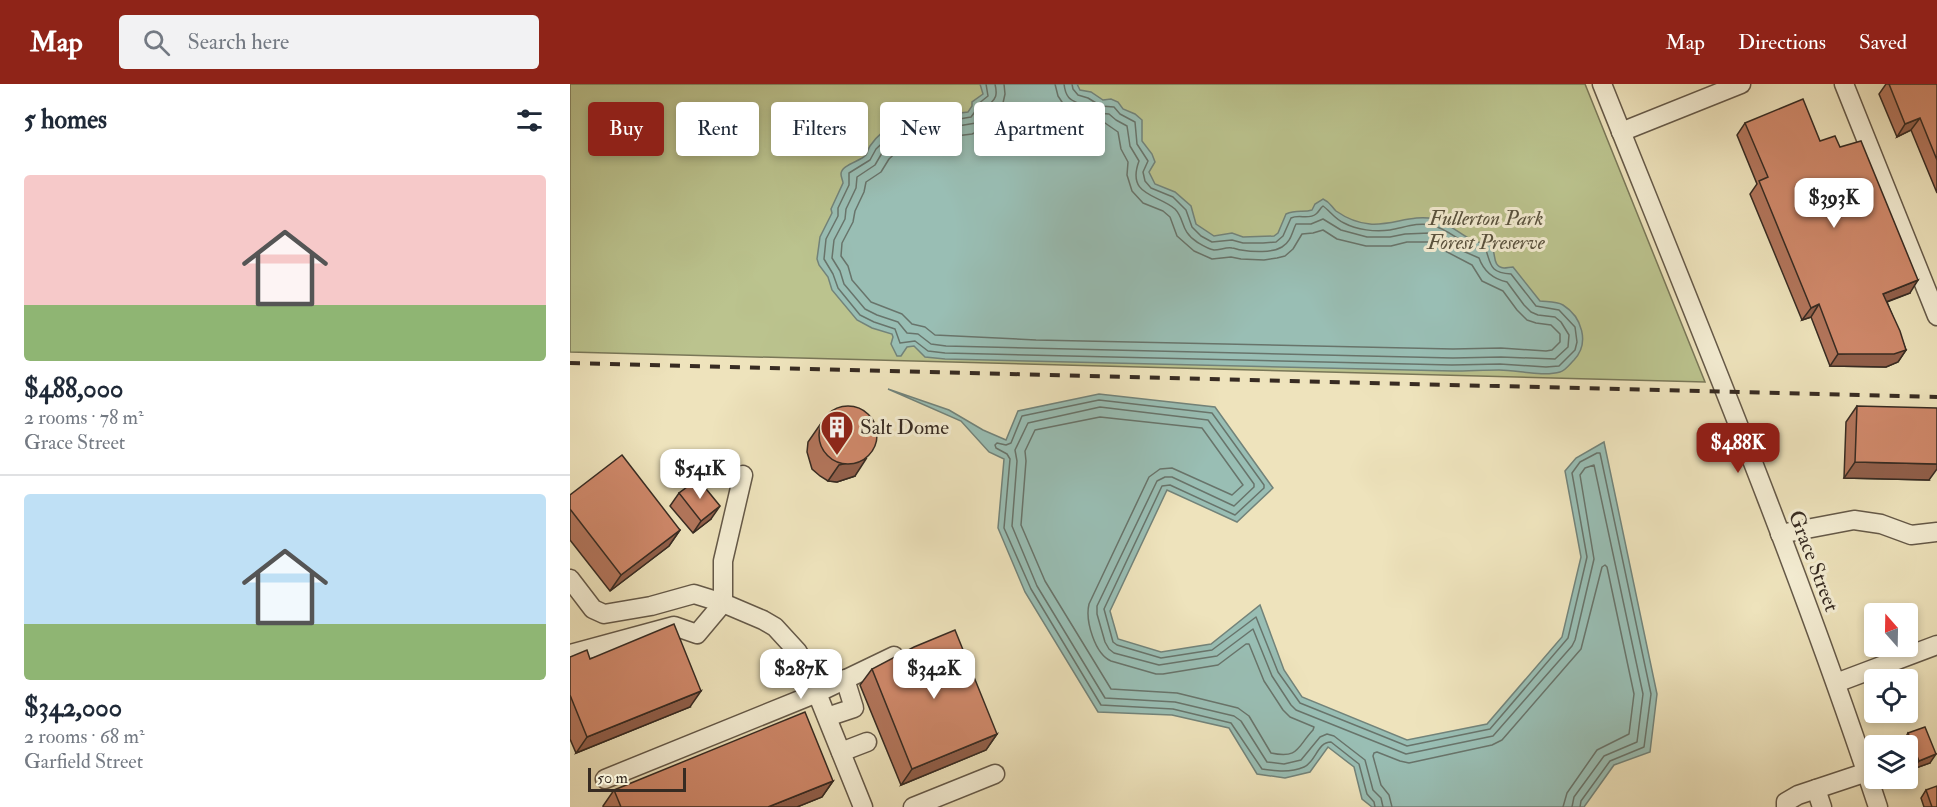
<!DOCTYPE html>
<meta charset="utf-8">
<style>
:root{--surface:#fff;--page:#f2f2f3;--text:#1f2937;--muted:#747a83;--line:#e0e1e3;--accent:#8f2418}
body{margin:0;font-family:"IM FELL Double Pica",serif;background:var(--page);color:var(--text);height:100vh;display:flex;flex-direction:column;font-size:22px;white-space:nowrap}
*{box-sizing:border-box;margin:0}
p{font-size:20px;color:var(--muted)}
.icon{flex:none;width:33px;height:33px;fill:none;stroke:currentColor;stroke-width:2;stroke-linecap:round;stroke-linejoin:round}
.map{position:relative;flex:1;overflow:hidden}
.side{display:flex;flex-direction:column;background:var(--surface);width:570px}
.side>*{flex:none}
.top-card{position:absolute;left:18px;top:18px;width:570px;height:54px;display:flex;gap:12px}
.needle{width:39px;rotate:340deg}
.buttons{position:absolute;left:1294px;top:519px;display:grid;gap:12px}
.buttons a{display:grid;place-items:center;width:54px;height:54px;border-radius:6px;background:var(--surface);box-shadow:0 3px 9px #0003;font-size:30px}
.scale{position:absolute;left:18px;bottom:15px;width:98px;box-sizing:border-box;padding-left:6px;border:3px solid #372b22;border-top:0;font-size:16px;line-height:21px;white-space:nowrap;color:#372b22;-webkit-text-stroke:4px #f4edd3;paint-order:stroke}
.price{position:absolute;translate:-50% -51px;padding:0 14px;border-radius:12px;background:#fff;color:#222;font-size:20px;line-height:39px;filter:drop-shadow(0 2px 3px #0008)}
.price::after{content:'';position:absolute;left:50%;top:36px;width:18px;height:14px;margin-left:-9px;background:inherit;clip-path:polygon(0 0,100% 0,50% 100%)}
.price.selected{background:var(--accent);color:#fff}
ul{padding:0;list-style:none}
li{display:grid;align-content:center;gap:12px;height:318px;padding:0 24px}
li+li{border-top:2px solid var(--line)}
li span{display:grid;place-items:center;height:186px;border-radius:6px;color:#555}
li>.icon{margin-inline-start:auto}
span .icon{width:108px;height:108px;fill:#fffc;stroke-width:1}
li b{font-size:26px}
h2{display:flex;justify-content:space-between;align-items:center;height:72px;padding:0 24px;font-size:26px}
.pill{padding:0 21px;border-radius:6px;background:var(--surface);box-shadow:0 3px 9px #0003;font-size:21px;line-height:54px}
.pill.selected{background:var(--accent);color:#fff}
header{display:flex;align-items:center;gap:36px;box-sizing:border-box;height:84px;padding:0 30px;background:var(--accent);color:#fff}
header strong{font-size:28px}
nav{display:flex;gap:33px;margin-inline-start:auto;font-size:21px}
.search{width:420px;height:54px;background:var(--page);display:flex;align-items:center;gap:15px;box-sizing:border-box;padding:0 21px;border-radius:6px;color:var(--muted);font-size:22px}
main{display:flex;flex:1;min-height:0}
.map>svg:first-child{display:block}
.green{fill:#bbc38e;stroke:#797758;stroke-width:1.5}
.water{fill:#99beb4;stroke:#72837a;stroke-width:1.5}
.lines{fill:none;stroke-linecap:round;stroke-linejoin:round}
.shore{stroke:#68746b;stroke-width:1.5}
.minor-casing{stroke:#655948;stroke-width:21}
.minor{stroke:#f4edd3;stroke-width:18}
.rail{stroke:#372b22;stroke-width:4;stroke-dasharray:10 10;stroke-linecap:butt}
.wall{fill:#b2755b;stroke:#372b22;stroke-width:1.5}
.shaded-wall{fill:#915f4a;stroke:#372b22;stroke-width:1.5}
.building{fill:#cf886a;stroke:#372b22;stroke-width:1.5}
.labels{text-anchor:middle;stroke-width:6;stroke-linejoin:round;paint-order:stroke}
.park-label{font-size:21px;font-style:italic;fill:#58513d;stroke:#f4edd3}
.poi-label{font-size:21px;fill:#372b22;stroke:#f4edd3;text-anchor:start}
.street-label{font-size:21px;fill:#372b22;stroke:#f4edd3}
</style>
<header>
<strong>Map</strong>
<div class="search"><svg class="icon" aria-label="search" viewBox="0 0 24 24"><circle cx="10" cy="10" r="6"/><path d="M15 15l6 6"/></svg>Search here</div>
<nav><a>Map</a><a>Directions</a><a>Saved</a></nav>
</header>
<main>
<section class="side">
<h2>5 homes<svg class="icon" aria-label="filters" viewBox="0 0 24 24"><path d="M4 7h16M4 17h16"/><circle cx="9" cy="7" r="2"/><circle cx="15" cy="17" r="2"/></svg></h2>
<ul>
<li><span style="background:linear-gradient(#f6c9c9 70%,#8fb573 0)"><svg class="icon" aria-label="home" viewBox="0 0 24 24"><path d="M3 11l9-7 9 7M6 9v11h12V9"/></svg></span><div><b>$488,000</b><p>2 rooms · 78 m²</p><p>Grace Street</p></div></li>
<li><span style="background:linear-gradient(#bfe0f5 70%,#8fb573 0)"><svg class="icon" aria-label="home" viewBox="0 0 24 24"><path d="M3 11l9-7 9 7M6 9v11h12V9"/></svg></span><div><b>$342,000</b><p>2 rooms · 68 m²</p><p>Garfield Street</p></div></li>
</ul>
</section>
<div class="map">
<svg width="1367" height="723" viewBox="0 0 1367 723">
<rect width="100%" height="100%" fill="#eee3bc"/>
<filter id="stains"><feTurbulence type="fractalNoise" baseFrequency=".00333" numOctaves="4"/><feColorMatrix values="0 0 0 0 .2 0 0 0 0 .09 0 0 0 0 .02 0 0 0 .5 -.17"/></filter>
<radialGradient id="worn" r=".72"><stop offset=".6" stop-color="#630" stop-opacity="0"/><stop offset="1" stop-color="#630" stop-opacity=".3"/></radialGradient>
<path class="green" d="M0,0H1015L1135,298L0,268Z"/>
<g class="water">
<path d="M410,0H507L510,6L521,8L533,16L541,15L548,18L553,25L565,30L572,36V57L582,70L585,78L579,88L585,100L605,108L621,122L626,140L644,152L662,149L673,153L704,152L708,149L716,130C727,125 733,129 742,126L745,120L753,115C760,118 761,122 766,127C776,134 788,139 800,140C821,142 843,130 864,135C879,139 891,151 904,157C910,160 918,157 921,162C927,169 921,182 934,184C937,184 940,183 943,183L970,217C977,218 986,217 993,221C1012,233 1020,259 1004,276C1000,280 995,287 990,288C973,293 947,286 929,286C914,286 898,287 883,287L375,275L355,273L344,262L337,263L331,272H327L321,260L323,253L322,250L302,244L287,236L262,206L258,193L249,181L247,175L250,153L262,129L261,125L273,99C273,96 271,94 271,90C271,81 291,77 296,71C298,68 298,65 300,62C313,43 345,23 368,36L374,31L398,28L402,22V18L413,10Z"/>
<path d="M318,305L379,326L413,346L436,356L448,327L529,310L645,323L703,404L667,438L597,406L540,527L548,555L591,568L641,560L690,521L714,586L732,613L837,656L917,640L992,553L1011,473L995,387L1006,374L1034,358L1087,610L1080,668L1044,681L1014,723H802L792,715L784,683L758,663L740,688L715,694L687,690L659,644L602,631L528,628L455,508L428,444L434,375L419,368L391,337Z"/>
</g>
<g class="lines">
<g class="shore">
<path d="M416,0L418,12L408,20L407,25L401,33L378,37L369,42L351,37L327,45L306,65L300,76L279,89V101L268,124V132L256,155L254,175L263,190L268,204L290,231L304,238L325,245L330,259L345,257L358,267L375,269L882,281L930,280L976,283L989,282L1005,266L1007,258L1005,243L989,226L966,222L941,190C920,189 921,181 916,166C895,165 881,145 861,141C847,138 833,144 820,146C805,148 787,146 774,139C765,135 760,127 753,122C750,124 749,128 746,130C739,136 729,130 721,134L713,152L706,158L693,159H673L662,156L642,158L631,152L622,143L616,126L603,113L581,104L575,97L573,88L578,77L567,60L565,38L550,30L544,23L531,22L518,14L508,11L503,5L502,0"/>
<path d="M425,0C429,17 422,15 415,26C412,31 410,35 406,39L382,43L371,49L351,45L332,51L312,69L305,81L287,93L286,104L276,125L275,135L264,156L262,174L270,187L274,200L295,225L307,231L328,238L337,249L348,250L361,260L376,262L883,274L931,273L985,275L998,263L999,251L991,238L985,233L968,231L961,228L954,221L937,198C923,195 914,188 909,174L893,167L860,149L835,150L820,153H797L771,146L753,135L741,140H726C722,148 721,158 712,163C702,169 683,168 671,166C668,166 665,164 662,164C656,163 650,166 644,166C638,165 632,161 627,158C610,147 615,135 605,125C588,110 556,112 569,77L560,62L557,42L546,36L539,30C530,30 524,27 516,23C504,16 496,18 494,0"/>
<path d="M434,0L435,10L433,19L411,46L402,50L386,52L373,58H363L352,54L337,58L319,75L311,88L296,98L294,108L285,127L283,138L272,159L271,172L278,182L282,196L301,218L332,230L342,240L355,243L365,251L466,256L883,265L931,264L976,267L982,266L990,258V250L981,241L966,239L957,236L947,226L933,207L912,197L902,181L858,158H837L821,162H796L767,155L753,146L743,149L732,150L723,165L715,172L707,174L694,176L671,175L661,173L642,175L624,167L607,152L600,133L593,127L573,119L562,107L557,91L558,78L551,65L548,48L535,39L525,37L496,24L488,12L485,0"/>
<path d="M530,333L632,344L673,401L662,411L602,384L590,385L579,393L519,520C515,537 525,570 541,577L586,590H593L648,581L676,560H679L694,597L713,626L720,633L744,643L743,646C727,663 729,675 701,669L679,632L668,624L607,609L541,605L475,497L451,441L456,377L455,367L465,346Z"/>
<path d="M805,723L804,718L797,710L789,680L761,658C747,658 746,678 734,683C720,689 706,687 692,685L661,639L603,625L531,621L461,505L434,444L440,375L437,370L426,364L425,361L427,359L436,361L441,359L452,332L529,316L642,329L694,401V404L665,431L600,401L592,402L534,525L543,558L547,561L591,574L642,566L686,533L708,588L730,619L837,662L920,645L998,554L1017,473L1002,389L1010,378L1027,369H1030L1081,610L1074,663L1040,677L1011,717L1010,723"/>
<path d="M813,723L811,714L803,706L795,676L764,652L757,650L750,653L731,676L714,680L697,678L671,637L664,632L605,618L535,614L467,502L442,442L447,377L445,366L458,339L530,323L638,336L684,400V403L664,422L602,393H595L587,397L527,522V530L535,558L539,565L544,569L589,581L647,572L683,545L702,592L721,621L726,626L836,670L923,652L1002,562L1005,556L1024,475L1010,391L1015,384L1024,381L1073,610L1067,658L1034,672L1004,713L1002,723"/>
<path d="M822,723L819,711L811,701L803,672L804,669L807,668L830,677L839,679L922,661L932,656L1011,565L1032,483L1035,481L1037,483L1064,610L1059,650L1027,666L997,709L993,723"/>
</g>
<defs>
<g id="minor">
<path d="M1032,0C1128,240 1227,478 1308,723"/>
<path d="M1274,0L1367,232"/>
<path d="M1051,48L1171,0"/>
<path d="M1210,450L1284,436L1311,440L1341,451L1367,448"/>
<path d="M0,495L23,525L34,530L81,522L124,510L153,519L193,536L205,543L227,567L236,582L293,723"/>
<path d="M0,570L104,542L127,550L153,519V477L173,391"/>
<path d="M1266,599L1367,561"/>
<path d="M257,633L284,624L275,595"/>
<path d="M271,668L297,658"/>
<path d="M35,695L247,609L324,572"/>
<path d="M1246,705L1252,723"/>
<path d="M343,723L425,690"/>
<path d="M1216,723V718L1228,711L1297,688"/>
</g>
</defs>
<use href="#minor" class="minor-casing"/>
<use href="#minor" class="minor"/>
<path class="rail" d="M0,279L1367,313"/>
</g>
<g class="wall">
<path d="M1316,0H1367V109L1341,46L1327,53L1309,10Z"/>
<path d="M1175,39L1250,57L1270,63L1340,209L1317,218L1336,266L1328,278L1316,283L1260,282L1241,233L1232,236L1180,110L1187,100L1167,51Z"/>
<path d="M1287,322L1359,396L1274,394L1276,338Z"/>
<path d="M254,335L285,392L267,398L258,397L250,392L242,385L237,368L238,358Z"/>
<path d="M109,409L141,435L123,449L100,422Z"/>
<path d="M0,411L110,446L99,462L40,507L0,456Z"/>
<path d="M0,573L20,575L120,623L6,669L0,655Z"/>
<path d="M302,585L427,650L416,666L331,701L290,601Z"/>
<path d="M1338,649L1360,679L1343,685L1338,672V662H1334L1333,658Z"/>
<path d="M263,697L252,713L227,723H33V722L44,706Z"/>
<path d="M1356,706L1367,723H1354L1351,714Z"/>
</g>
<g class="shaded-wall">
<path d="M1350,34L1341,46L1327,53L1335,40Z"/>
<path d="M1348,196L1340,209L1305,222L1313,210Z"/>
<path d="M1249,220L1241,233L1232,236L1241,224Z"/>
<path d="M1336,266L1328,278L1316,283L1260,282L1268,270Z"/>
<path d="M296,375L285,392L267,398L258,397L269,381Z"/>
<path d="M1285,378L1367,380V385L1359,396L1274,394Z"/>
<path d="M150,422L141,435L123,449L131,437Z"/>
<path d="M110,446L99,462L40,507L51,491Z"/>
<path d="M131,607L120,623L6,669L17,653Z"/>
<path d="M427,650L416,666L331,701L342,685Z"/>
<path d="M1366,670L1360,679L1343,685L1349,677Z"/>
<path d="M263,697L252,713L227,723H198Z"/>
</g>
<g class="building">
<path d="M1319,0H1367V76L1350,34L1335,40Z"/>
<path d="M1233,15L1250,57L1265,52L1270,63L1291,57L1348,196L1313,210L1330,247L1336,266L1324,270H1268L1249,220L1241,224L1189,97L1198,93L1175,39Z"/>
<circle cx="278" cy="351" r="29"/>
<path d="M1287,322L1367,324V380L1285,378Z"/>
<path d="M52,371L110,446L51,491L0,425V411Z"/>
<path d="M128,395L150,422L131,437L109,409Z"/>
<path d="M104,540L131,607L17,653L0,611V573L17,566L20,575Z"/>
<path d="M385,546L427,650L342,685L302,585L344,563Z"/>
<path d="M235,628L263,697L198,723H51L44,706Z"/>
<path d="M1355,643L1366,670L1349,677L1338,649Z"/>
<path d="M1367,702V723H1362L1356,706Z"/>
</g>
<defs>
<symbol id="building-pin" viewBox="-11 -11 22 30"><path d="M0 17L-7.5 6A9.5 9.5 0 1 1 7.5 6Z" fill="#8f2418" stroke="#f4edd3"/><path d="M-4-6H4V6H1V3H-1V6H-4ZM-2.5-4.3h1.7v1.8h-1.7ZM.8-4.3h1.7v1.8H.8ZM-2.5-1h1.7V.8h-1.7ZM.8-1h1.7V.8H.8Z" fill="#fff"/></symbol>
</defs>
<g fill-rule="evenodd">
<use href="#building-pin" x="248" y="324" width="38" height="52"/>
</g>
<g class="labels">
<g class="park-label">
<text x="916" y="141">Fullerton Park<tspan x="916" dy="24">Forest Preserve</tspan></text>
</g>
<g class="poi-label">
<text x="290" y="350">Salt Dome</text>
</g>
<g class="street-label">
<text transform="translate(1244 477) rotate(69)" y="7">Grace Street</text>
</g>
</g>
<rect width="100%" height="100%" filter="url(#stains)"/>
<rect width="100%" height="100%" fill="url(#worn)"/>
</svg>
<div class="buttons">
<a><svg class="needle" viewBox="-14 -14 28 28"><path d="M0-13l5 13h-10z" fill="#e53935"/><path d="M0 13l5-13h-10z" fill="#747a83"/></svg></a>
<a><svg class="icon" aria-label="locate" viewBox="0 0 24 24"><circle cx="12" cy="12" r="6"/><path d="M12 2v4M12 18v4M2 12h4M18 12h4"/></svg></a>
<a><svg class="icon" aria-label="layers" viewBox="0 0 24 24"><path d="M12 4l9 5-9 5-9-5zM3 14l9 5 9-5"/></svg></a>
</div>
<div class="scale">50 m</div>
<b class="price" style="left:1264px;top:145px">$393K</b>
<b class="price selected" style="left:1168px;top:390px">$488K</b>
<b class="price" style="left:130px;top:416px">$541K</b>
<b class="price" style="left:231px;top:616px">$287K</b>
<b class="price" style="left:364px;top:616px">$342K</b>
<div class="top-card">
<a class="pill selected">Buy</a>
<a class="pill">Rent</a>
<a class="pill">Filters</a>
<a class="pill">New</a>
<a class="pill">Apartment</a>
</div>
</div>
</main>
